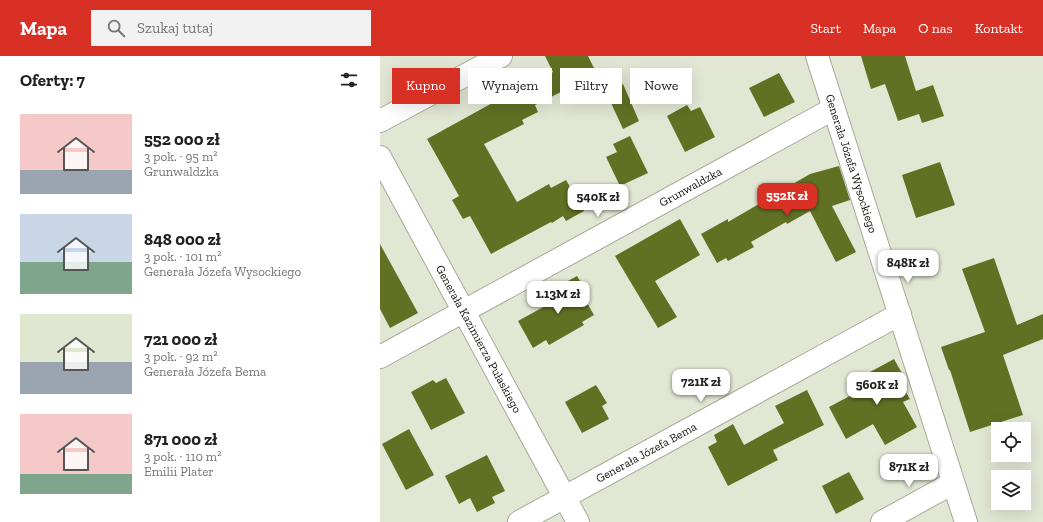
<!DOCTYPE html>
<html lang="pl">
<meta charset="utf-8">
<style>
:root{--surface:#fff;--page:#f2f2f2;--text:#202124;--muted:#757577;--accent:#d93025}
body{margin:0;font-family:"Zilla Slab",serif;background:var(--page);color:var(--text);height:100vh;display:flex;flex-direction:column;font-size:15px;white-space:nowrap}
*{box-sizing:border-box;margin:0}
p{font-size:13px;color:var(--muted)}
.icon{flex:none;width:22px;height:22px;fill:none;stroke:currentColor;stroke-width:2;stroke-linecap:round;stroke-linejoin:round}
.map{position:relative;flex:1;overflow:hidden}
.sheet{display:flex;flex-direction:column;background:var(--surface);width:380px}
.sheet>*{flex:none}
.top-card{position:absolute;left:12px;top:12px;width:380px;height:36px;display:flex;gap:8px}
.tools{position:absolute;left:611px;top:366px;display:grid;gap:8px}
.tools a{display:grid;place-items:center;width:40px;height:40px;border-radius:0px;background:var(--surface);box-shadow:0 4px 16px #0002;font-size:20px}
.price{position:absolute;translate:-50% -34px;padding:0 9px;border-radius:8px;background:#fff;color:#222;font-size:13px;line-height:26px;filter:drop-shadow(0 1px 2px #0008)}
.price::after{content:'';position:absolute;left:50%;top:24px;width:12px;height:9px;margin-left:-6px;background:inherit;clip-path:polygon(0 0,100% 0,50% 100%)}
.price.on{background:var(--accent);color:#fff}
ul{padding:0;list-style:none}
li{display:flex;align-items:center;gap:12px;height:100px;padding:0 20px}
li span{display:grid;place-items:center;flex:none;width:112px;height:80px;border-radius:0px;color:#555}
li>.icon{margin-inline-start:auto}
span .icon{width:48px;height:48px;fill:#fffc;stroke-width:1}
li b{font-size:17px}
h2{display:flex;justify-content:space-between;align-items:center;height:48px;padding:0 20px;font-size:17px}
.tag{padding:0 14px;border-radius:0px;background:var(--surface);box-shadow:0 4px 16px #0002;font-size:14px;line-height:36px}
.tag.on{background:var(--accent);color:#fff}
header{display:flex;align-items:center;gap:24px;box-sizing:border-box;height:56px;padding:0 20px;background:var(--accent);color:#fff}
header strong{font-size:19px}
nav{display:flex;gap:22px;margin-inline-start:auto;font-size:14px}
.search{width:280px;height:36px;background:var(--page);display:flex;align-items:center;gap:10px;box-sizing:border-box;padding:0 14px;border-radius:0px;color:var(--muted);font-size:15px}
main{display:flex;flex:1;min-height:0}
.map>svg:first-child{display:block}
.building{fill:#607124}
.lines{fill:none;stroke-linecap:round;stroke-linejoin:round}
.minor-casing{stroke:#a5ab98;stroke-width:24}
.minor{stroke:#fff;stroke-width:22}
.labels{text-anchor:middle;stroke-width:3.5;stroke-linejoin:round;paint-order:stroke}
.street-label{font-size:12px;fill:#11130d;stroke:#e1e7d3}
</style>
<header>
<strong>Mapa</strong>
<div class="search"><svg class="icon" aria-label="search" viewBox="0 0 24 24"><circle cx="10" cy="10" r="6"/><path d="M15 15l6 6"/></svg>Szukaj tutaj</div>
<nav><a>Start</a><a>Mapa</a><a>O nas</a><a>Kontakt</a></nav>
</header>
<main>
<section class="sheet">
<h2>Oferty: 7<svg class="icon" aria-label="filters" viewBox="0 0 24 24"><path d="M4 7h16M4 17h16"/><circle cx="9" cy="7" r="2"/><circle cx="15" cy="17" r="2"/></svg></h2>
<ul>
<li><span style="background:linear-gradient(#f6c9c9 70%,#9aa5b1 0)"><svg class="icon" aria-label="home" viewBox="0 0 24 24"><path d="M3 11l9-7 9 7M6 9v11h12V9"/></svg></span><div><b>552 000 zł</b><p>3 pok. · 95 m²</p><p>Grunwaldzka</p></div></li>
<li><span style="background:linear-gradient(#c9d6e8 60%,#7fa58c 0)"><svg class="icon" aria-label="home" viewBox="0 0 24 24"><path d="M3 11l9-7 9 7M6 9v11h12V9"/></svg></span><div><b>848 000 zł</b><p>3 pok. · 101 m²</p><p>Generała Józefa Wysockiego</p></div></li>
<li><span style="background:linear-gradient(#dfe7d0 60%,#9aa5b1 0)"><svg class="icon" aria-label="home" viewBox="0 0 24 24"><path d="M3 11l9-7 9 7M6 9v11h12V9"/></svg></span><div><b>721 000 zł</b><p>3 pok. · 92 m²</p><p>Generała Józefa Bema</p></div></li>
<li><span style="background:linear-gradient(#f6c9c9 75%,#7fa58c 0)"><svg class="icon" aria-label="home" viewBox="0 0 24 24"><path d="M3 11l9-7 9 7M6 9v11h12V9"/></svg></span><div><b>871 000 zł</b><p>3 pok. · 110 m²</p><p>Emilii Plater</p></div></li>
</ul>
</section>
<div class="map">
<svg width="663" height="466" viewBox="0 0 663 466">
<rect width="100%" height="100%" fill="#e1e7d3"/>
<g class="building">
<path d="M165,0H208L217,18L155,49L158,56L142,64L144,68L104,88L137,146L169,128L171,132L186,124L204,155L186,165L183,160L172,167L171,166L111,198L90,160L83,163L72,144L79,140L47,83L116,45L115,44L173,16Z"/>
<path d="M481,0H525L536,35L553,29L564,60L542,67L539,58L518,65L505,28L491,33Z"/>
<path d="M399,17L415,46L384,61L369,32Z"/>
<path d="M243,28L259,65L243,73L226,36Z"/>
<path d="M307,49L311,55L320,51L335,81L305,96L287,60Z"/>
<path d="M250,80L268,117L240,130L226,101L237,96L233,88Z"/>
<path d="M560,106L575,149L536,162L522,119Z"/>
<path d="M459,110L470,144L452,150L476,196L456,206L430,155L407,168L406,166L371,186L374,191L348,205L346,202L337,207L321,178L348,163V166L430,118Z"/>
<path d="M300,163L320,199L275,225L297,261L278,272L235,200Z"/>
<path d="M0,188L38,257L10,272L0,253Z"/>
<path d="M614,202L637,269L663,258V283L623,299L643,359L590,376L570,314H569L561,291L605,276L582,213Z"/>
<path d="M197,220L208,238L203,240L214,259L202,266L204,269L169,289L166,284L153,292L138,265L176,244L170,235Z"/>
<path d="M514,303L523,319L521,321L527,332L524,333L530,343L523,346L537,371L505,389L493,368L466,383L449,351L481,334L479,329L493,321L490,316Z"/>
<path d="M66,322L85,357L51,374L31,336L53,324L56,327Z"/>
<path d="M216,329L227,347L222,350L229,363L202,377L185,346Z"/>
<path d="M427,334L444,369L393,394L398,404L348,430L328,391L337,386L334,379L353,368L364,389L404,367L395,350Z"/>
<path d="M29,373L54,419L26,434L2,388Z"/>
<path d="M107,399L125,435L112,441L115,447L97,456L90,442L79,448L65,420Z"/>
<path d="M469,416L484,443L456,458L442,430Z"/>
</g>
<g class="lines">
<defs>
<g id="minor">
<path id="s1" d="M437,0L586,466"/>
<path d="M0,65L121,0"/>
<path id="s2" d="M0,101L198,466"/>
<path id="s3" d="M0,301L453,53"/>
<path id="s4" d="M139,466L520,258"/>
<path d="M502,466L573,427"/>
</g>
</defs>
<use href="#minor" class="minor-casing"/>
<use href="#minor" class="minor"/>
</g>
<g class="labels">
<g class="street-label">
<text dy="4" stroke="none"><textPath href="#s1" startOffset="113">Generała Józefa Wysockiego</textPath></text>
<text dy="4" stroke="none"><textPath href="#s3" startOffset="354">Grunwaldzka</textPath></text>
<text dy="4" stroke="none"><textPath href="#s2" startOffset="207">Generała Kazimierza Pułaskiego</textPath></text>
<text dy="4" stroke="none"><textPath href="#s4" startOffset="145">Generała Józefa Bema</textPath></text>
</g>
</g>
</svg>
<div class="tools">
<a><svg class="icon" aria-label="locate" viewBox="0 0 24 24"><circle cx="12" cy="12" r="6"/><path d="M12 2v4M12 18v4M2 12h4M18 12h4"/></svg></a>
<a><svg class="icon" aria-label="layers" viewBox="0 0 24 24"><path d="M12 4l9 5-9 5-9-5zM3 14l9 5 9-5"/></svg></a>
</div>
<b class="price on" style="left:407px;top:161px">552K zł</b>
<b class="price" style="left:218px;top:162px">540K zł</b>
<b class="price" style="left:528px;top:228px">848K zł</b>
<b class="price" style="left:178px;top:259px">1.13M zł</b>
<b class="price" style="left:321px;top:347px">721K zł</b>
<b class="price" style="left:497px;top:350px">560K zł</b>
<b class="price" style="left:529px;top:432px">871K zł</b>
<div class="top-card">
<a class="tag on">Kupno</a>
<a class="tag">Wynajem</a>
<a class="tag">Filtry</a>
<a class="tag">Nowe</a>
</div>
</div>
</main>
